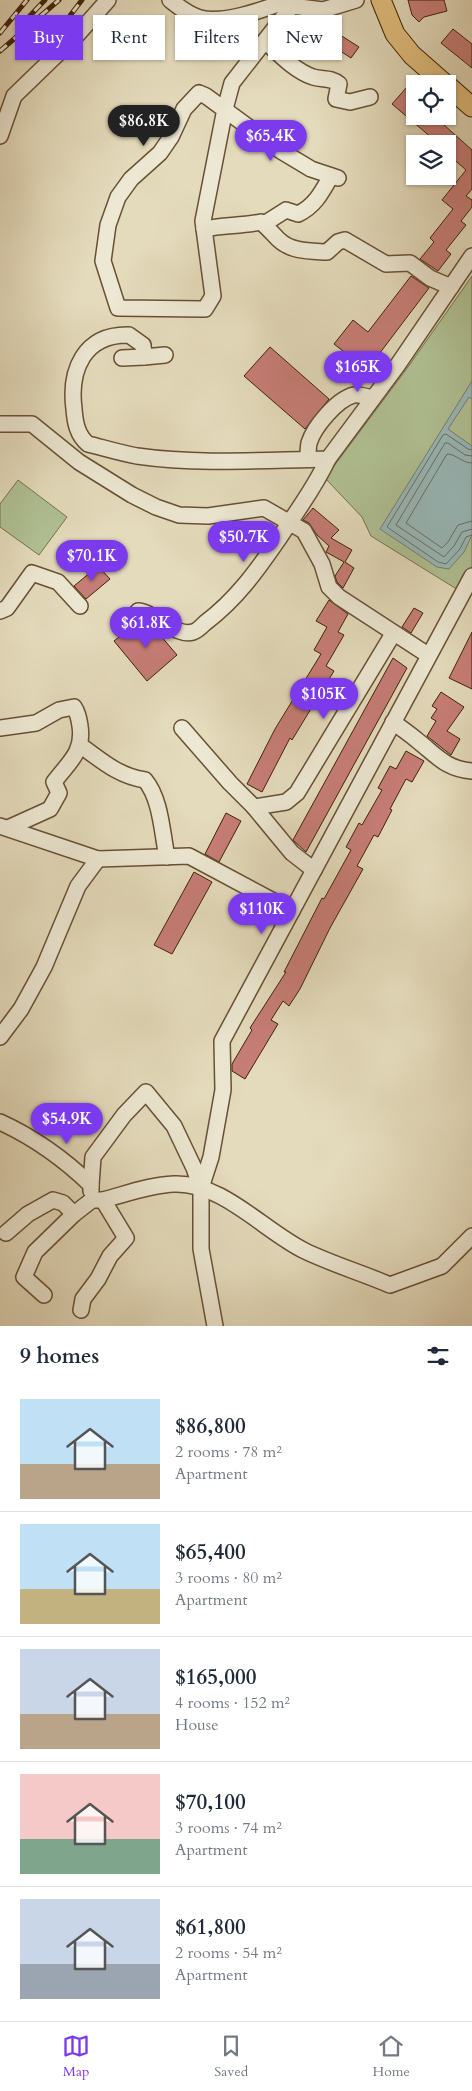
<!DOCTYPE html>
<meta charset="utf-8">
<style>
:root{--surface:#fff;--page:#f6f6f7;--text:#1f2937;--muted:#747a83;--line:#e0e1e3;--accent:#7c3aed}
body{margin:0;font-family:Cardo,serif;background:var(--page);color:var(--text);height:100vh;display:flex;flex-direction:column;font-size:19px;white-space:nowrap}
*{box-sizing:border-box;margin:0}
p{font-size:16px;color:var(--muted)}
.icon{flex:none;width:28px;height:28px;fill:none;stroke:currentColor;stroke-width:2;stroke-linecap:round;stroke-linejoin:round}
.map{position:relative;height:1326px;overflow:hidden}
.details{display:flex;flex-direction:column;background:var(--surface);flex:1}
.details>*{flex:none}
.guide{position:absolute;left:15px;top:15px;width:442px;height:45px;display:flex;gap:10px}
.tools{position:absolute;left:406px;top:75px;display:grid;gap:10px}
.tools a{display:grid;place-items:center;width:50px;height:50px;border-radius:0px;background:var(--surface);box-shadow:0 1px 4px #0004;font-size:25px}
.price{position:absolute;translate:-50% -42px;padding:0 11px;border-radius:18px;background:var(--accent);color:#fff;font-size:16px;line-height:32px;filter:drop-shadow(0 1px 2px #0008)}
.price::after{content:'';position:absolute;left:50%;top:30px;width:15px;height:11px;margin-left:-8px;background:inherit;clip-path:polygon(0 0,100% 0,50% 100%)}
.price.active{background:#222;color:#fff}
ul{padding:0;list-style:none}
li{display:flex;align-items:center;gap:15px;height:125px;padding:0 20px}
li+li{border-top:1px solid var(--line)}
li span{display:grid;place-items:center;flex:none;width:140px;height:100px;border-radius:0px;color:#555}
li>.icon{margin-inline-start:auto}
span .icon{width:60px;height:60px;fill:#fffc;stroke-width:1}
li b{font-size:21px}
h2{display:flex;justify-content:space-between;align-items:center;height:60px;padding:0 20px;font-size:21px}
.chip{padding:0 18px;border-radius:0px;background:var(--surface);box-shadow:0 1px 4px #0004;font-size:18px;line-height:45px}
.chip.active{background:var(--accent);color:#fff}
.dock{display:flex;justify-content:space-around;align-items:center;height:70px;border-top:1px solid var(--line);background:var(--surface);font-size:14px;color:var(--muted)}
.dock a{display:grid;justify-items:center;gap:2px}
.dock .active{color:var(--accent)}
.map>svg:first-child{display:block}
.green{fill:#b0c194;stroke:#77724d}
.water{fill:#98b9ba;stroke:#747d72}
.lines{fill:none;stroke-linecap:round;stroke-linejoin:round}
.shore{stroke:#6b6e60;stroke-width:1}
.building{fill:#c77d77;stroke:#3e2206}
.minor-casing{stroke:#685034;stroke-width:18}
.major-casing{stroke:#3e2206;stroke-width:21}
.minor{stroke:#ede8d3;stroke-width:15}
.major{stroke:#e2be7e;stroke-width:19}
.rail-casing{stroke:#3e2206;stroke-width:5}
.rail{stroke:#ede8d3;stroke-width:3;stroke-dasharray:9;stroke-linecap:butt}
</style>
<div class="map">
<svg width="472" height="1326" viewBox="0 0 472 1326">
<rect width="100%" height="100%" fill="#e4dbbc"/>
<filter id="stains"><feTurbulence type="fractalNoise" baseFrequency=".004" numOctaves="4"/><feColorMatrix values="0 0 0 0 .2 0 0 0 0 .09 0 0 0 0 .02 0 0 0 .5 -.17"/></filter>
<radialGradient id="worn" r=".72"><stop offset=".6" stop-color="#630" stop-opacity="0"/><stop offset="1" stop-color="#630" stop-opacity=".3"/></radialGradient>
<g class="green">
<path d="M472,276V576L466,585L455,588L371,536L362,517L325,478L408,367Z"/>
<path d="M18,480L67,517L39,555L0,527V504Z"/>
</g>
<path class="water" d="M472,381V399L469,397L448,429L472,446V535L464,552L449,569L437,567L380,529Z"/>
<g class="lines">
<g class="shore">
<path d="M472,450L468,449L446,434L443,435L387,527L438,562L446,564L460,549L466,537L472,535"/>
<path d="M472,456L465,455L448,443H445L396,525L444,557L454,546L462,532L472,529"/>
<path d="M472,463C462,463 456,454 447,454L406,523L442,548L448,542L458,525L472,521"/>
</g>
</g>
<g class="building">
<path d="M408,0H444L447,11L424,17L419,22L412,15Z"/>
<path d="M323,24L359,47L351,58L331,45L322,58L310,49Z"/>
<path d="M453,29L472,44V68L441,43Z"/>
<path d="M407,87L415,94V116H434L472,150V189L466,196L472,200V207L461,221L466,225L446,250L451,254L438,271L420,259L434,242L430,238L453,209L442,200L466,170L448,154V144H439L392,104Z"/>
<path d="M411,276L429,288L367,370L334,344L353,320L368,332Z"/>
<path d="M270,347L329,399L305,429L244,376Z"/>
<path d="M313,508L339,530L331,538L352,550L345,562L354,568L343,588L337,582L335,576L344,562L326,552L329,546L317,535L309,523L303,520Z"/>
<path d="M98,566L110,579L86,599L74,586Z"/>
<path d="M329,600L348,614L338,632L344,635L326,666L334,671L292,740L290,738L262,792L247,784L275,729L321,654L314,650L327,627L316,621Z"/>
<path d="M414,608L423,613L411,633L402,627Z"/>
<path d="M139,621L154,628L177,655L147,681L114,641Z"/>
<path d="M472,632V689L449,678Z"/>
<path d="M393,658L407,668L306,852L293,840Z"/>
<path d="M441,692L464,707L447,731L460,739L451,755L427,736L436,721L431,718L437,709L432,706Z"/>
<path d="M406,751L424,761L412,782L406,779L390,809L392,810L378,837L374,835L357,866L363,869L330,928L300,989L289,1006L283,1001L271,1020L278,1024L245,1079L232,1071V1064L252,1030L250,1028L286,972H284L322,898L324,899L351,850L346,847L359,823L362,825L382,790L378,788L390,766L396,769Z"/>
<path d="M226,813L241,821L219,862L205,854Z"/>
<path d="M194,872L212,882L172,954L154,945Z"/>
</g>
<g class="lines">
<defs>
<g id="minor">
<path d="M170,0C179,7 189,15 200,18C224,24 262,10 284,2L292,6"/>
<path d="M265,41C279,54 295,71 313,77C323,80 331,77 339,84L336,99L350,102L370,97"/>
<path d="M0,136L14,96L77,35L108,0"/>
<path d="M338,178L311,169L281,151L206,96L199,93L184,109L171,137L160,153L131,179L118,197L108,225L103,261L118,308L205,309L213,296L203,221L225,109L232,83L292,6L323,10L356,0"/>
<path d="M264,224L286,210L298,214C315,206 322,192 331,176"/>
<path d="M204,229C223,225 242,226 261,222C267,227 272,233 278,239C291,252 310,251 327,252L338,242L345,240L386,264L410,263L430,278L451,287"/>
<path d="M165,355L144,357L143,345L129,335C84,334 69,370 74,409C75,422 77,435 88,444C104,448 120,453 137,456C200,465 265,460 328,459L397,366L472,256"/>
<path d="M122,358L144,357"/>
<path d="M0,424H32L79,462L132,495L156,507L179,515L208,516L264,508L304,531L322,564L329,587L339,597L428,655"/>
<path d="M308,459C308,454 308,448 309,443C314,427 337,399 354,395C359,394 367,397 373,398"/>
<path d="M0,611L7,608L32,573L58,582L80,606"/>
<path d="M138,611C157,613 175,637 193,632C197,631 202,626 205,623C237,599 258,569 280,537C298,509 314,489 328,459"/>
<path d="M393,722C401,728 410,734 418,741C437,756 446,769 472,771"/>
<path d="M0,728L36,723L59,710L74,707C78,713 79,718 80,726C84,752 69,762 54,782L59,793L50,809L8,828"/>
<path d="M182,728L230,783L254,807L292,853L314,870"/>
<path d="M80,745C101,760 118,776 145,780C161,799 162,833 167,857"/>
<path d="M254,807L286,802L297,793L393,634"/>
<path d="M0,826L98,859L189,856L292,911"/>
<path d="M0,1037L21,1009L44,967L78,886L98,859"/>
<path d="M0,1122C33,1137 64,1159 91,1185V1191"/>
<path d="M91,1185L93,1157L124,1115L146,1092L174,1126L194,1168L201,1188"/>
<path d="M6,1233L28,1214L53,1200L63,1203L74,1214"/>
<path d="M44,1295L24,1277L35,1252L74,1214L92,1200H103"/>
<path d="M81,1310L83,1299L98,1279L110,1256L126,1238L103,1200C126,1194 150,1185 174,1184C222,1182 264,1231 305,1251C332,1264 362,1273 390,1285L442,1266L472,1236"/>
<path d="M215,1326L201,1249V1188L211,1157L223,1090L222,1041L472,576"/>
</g>
<g id="major">
<path d="M381,0L395,34L412,55L445,84"/>
<path d="M448,86L472,107"/>
</g>
</defs>
<use href="#minor" class="minor-casing"/>
<use href="#major" class="major-casing"/>
<use href="#minor" class="minor"/>
<use href="#major" class="major"/>
<defs>
<g id="rail">
<path d="M22,24L45,0"/>
<path d="M62,26L82,0"/>
<path d="M0,33L27,0"/>
<path d="M0,51L59,0"/>
</g>
</defs>
<use href="#rail" class="rail-casing"/>
<use href="#rail" class="rail"/>
</g>
<rect width="100%" height="100%" filter="url(#stains)"/>
<rect width="100%" height="100%" fill="url(#worn)"/>
</svg>
<div class="tools">
<a><svg class="icon" aria-label="locate" viewBox="0 0 24 24"><circle cx="12" cy="12" r="6"/><path d="M12 2v4M12 18v4M2 12h4M18 12h4"/></svg></a>
<a><svg class="icon" aria-label="layers" viewBox="0 0 24 24"><path d="M12 4l9 5-9 5-9-5zM3 14l9 5 9-5"/></svg></a>
</div>
<b class="price active" style="left:144px;top:147px">$86.8K</b>
<b class="price" style="left:271px;top:162px">$65.4K</b>
<b class="price" style="left:358px;top:393px">$165K</b>
<b class="price" style="left:244px;top:563px">$50.7K</b>
<b class="price" style="left:92px;top:582px">$70.1K</b>
<b class="price" style="left:146px;top:649px">$61.8K</b>
<b class="price" style="left:324px;top:720px">$105K</b>
<b class="price" style="left:262px;top:935px">$110K</b>
<b class="price" style="left:67px;top:1145px">$54.9K</b>
<div class="guide">
<a class="chip active">Buy</a>
<a class="chip">Rent</a>
<a class="chip">Filters</a>
<a class="chip">New</a>
</div>
</div>
<section class="details">
<h2>9 homes<svg class="icon" aria-label="filters" viewBox="0 0 24 24"><path d="M4 7h16M4 17h16"/><circle cx="9" cy="7" r="2"/><circle cx="15" cy="17" r="2"/></svg></h2>
<ul>
<li><span style="background:linear-gradient(#bfe0f5 65%,#b9a48a 0)"><svg class="icon" aria-label="home" viewBox="0 0 24 24"><path d="M3 11l9-7 9 7M6 9v11h12V9"/></svg></span><div><b>$86,800</b><p>2 rooms · 78 m²</p><p>Apartment</p></div></li>
<li><span style="background:linear-gradient(#bfe0f5 65%,#c2b280 0)"><svg class="icon" aria-label="home" viewBox="0 0 24 24"><path d="M3 11l9-7 9 7M6 9v11h12V9"/></svg></span><div><b>$65,400</b><p>3 rooms · 80 m²</p><p>Apartment</p></div></li>
<li><span style="background:linear-gradient(#c9d6e8 65%,#b9a48a 0)"><svg class="icon" aria-label="home" viewBox="0 0 24 24"><path d="M3 11l9-7 9 7M6 9v11h12V9"/></svg></span><div><b>$165,000</b><p>4 rooms · 152 m²</p><p>House</p></div></li>
<li><span style="background:linear-gradient(#f6c9c9 65%,#7fa58c 0)"><svg class="icon" aria-label="home" viewBox="0 0 24 24"><path d="M3 11l9-7 9 7M6 9v11h12V9"/></svg></span><div><b>$70,100</b><p>3 rooms · 74 m²</p><p>Apartment</p></div></li>
<li><span style="background:linear-gradient(#c9d6e8 65%,#9aa5b1 0)"><svg class="icon" aria-label="home" viewBox="0 0 24 24"><path d="M3 11l9-7 9 7M6 9v11h12V9"/></svg></span><div><b>$61,800</b><p>2 rooms · 54 m²</p><p>Apartment</p></div></li>
</ul>
</section>
<nav class="dock">
<a class="active"><svg class="icon" aria-label="map" viewBox="0 0 24 24"><path d="M3 6l6-2 6 2 6-2v14l-6 2-6-2-6 2zM9 4v14M15 6v14"/></svg>Map</a>
<a><svg class="icon" aria-label="saved" viewBox="0 0 24 24"><path d="M7 4h10v16l-5-4-5 4z"/></svg>Saved</a>
<a><svg class="icon" aria-label="home" viewBox="0 0 24 24"><path d="M3 11l9-7 9 7M6 9v11h12V9"/></svg>Home</a>
</nav>
